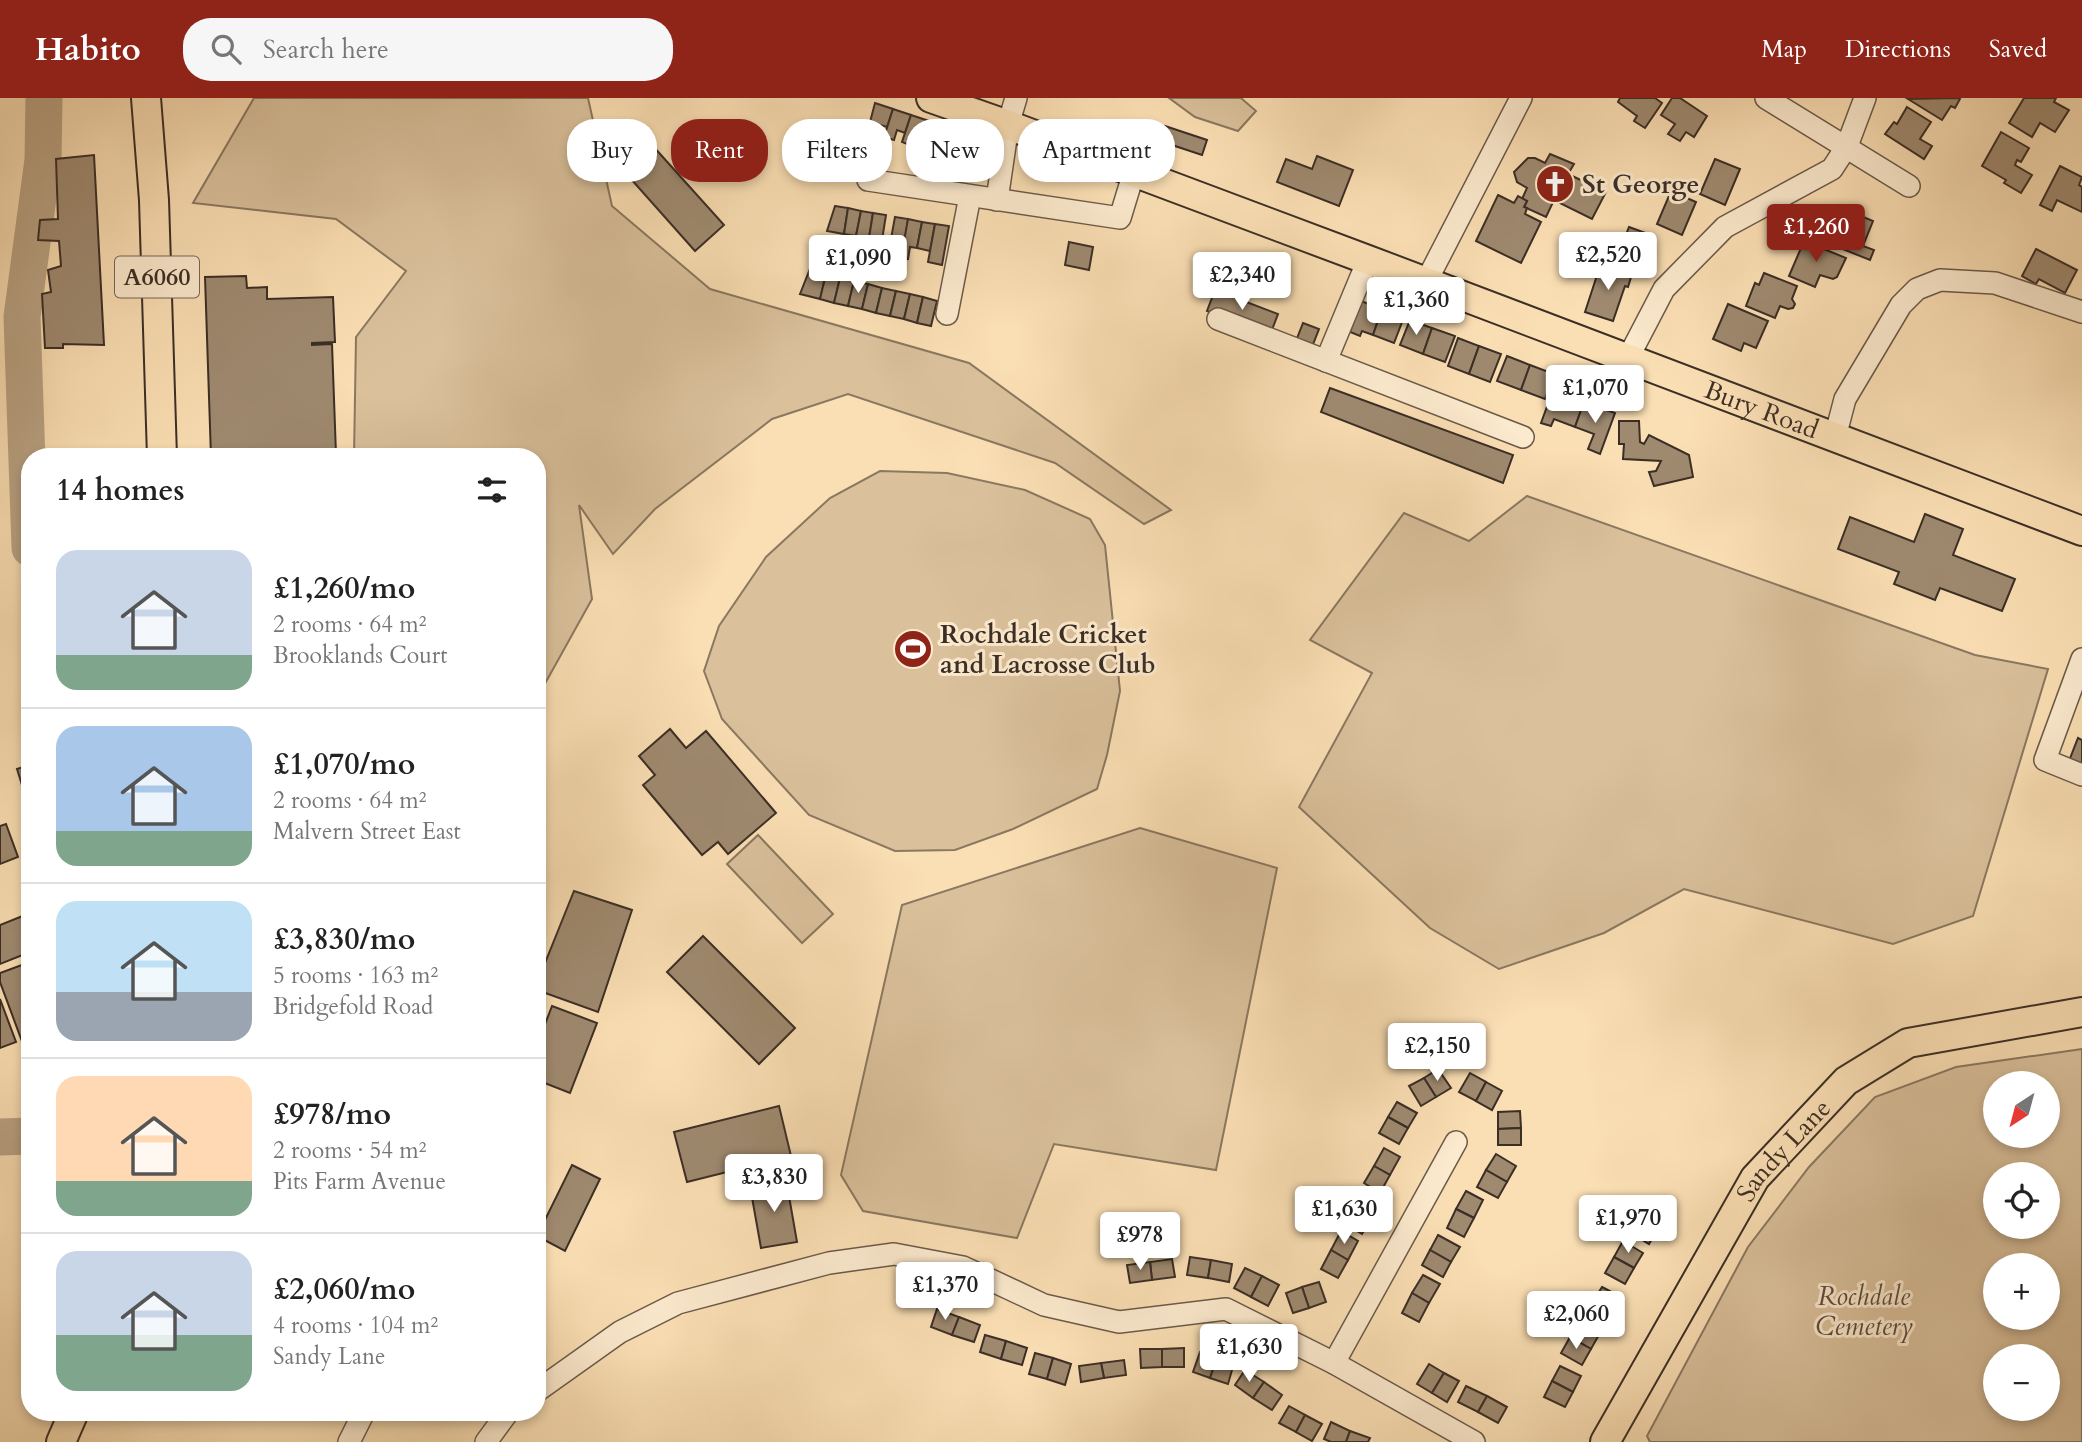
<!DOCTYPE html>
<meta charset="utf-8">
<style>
:root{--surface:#fff;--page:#f6f6f6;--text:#222;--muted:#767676;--line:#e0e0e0;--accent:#8f2418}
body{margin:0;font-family:Cardo,serif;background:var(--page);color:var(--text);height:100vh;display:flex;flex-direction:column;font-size:26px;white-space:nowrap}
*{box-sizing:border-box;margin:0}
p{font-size:23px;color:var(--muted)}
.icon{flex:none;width:38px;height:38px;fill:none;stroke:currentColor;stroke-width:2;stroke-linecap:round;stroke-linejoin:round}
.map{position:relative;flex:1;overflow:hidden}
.sheet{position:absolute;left:21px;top:350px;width:525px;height:973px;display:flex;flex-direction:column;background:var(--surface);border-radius:28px;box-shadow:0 4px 10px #0003}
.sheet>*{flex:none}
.guide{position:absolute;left:567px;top:21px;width:665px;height:63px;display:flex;gap:14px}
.needle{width:46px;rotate:216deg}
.controls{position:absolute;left:1983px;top:973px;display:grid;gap:14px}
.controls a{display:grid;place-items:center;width:77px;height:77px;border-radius:50%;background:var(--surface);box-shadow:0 4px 10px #0003;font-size:35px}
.price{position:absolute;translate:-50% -60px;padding:0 16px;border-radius:7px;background:#fff;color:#222;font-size:23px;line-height:46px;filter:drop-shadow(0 2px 4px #0008)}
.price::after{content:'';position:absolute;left:50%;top:42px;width:21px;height:16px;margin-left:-10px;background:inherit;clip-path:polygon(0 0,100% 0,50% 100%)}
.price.selected{background:var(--accent);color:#fff}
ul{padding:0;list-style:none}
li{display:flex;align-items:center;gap:21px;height:175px;padding:0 35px}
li+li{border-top:2px solid var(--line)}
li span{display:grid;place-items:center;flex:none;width:196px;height:140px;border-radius:21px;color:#555}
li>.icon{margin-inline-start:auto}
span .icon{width:84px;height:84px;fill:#fffc;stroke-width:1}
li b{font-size:30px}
h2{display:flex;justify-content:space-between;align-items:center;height:84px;padding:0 35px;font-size:30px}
.chip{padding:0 24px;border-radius:28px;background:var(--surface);box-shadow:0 4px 10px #0003;font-size:24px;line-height:63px}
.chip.selected{background:var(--accent);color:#fff}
header{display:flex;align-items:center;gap:42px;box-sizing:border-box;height:98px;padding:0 35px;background:var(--accent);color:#fff}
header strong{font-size:33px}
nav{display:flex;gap:38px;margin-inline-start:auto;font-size:24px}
.search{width:490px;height:63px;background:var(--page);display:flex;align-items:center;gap:18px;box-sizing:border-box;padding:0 24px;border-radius:28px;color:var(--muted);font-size:26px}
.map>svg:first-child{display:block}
.green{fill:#dac19c;stroke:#8a7861;stroke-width:2;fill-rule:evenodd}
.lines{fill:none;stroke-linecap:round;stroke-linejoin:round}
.river{stroke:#baa384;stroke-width:37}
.building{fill:#9f8a70;stroke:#3b2e26;stroke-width:2}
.minor-casing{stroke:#6b5a4a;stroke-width:24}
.major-casing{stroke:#3b2e26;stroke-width:32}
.minor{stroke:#fceace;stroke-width:21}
.major{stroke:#fbdfb4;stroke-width:28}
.labels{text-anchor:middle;stroke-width:6;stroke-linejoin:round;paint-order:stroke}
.shield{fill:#fceace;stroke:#756658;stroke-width:2}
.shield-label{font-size:24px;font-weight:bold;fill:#3b2e26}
.poi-label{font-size:26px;font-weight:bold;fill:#3b2e26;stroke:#fceace;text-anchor:start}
.street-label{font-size:26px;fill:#3b2e26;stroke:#fceace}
.park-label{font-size:26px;font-style:italic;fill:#5b4b3e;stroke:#fceace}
</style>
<header>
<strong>Habito</strong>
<div class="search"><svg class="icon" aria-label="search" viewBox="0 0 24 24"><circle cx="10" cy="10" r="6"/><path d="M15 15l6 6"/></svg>Search here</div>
<nav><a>Map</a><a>Directions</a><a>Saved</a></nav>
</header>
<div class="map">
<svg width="2082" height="1344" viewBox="0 0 2082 1344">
<rect width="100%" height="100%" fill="#fbdfb4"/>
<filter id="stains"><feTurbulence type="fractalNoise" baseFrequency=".00286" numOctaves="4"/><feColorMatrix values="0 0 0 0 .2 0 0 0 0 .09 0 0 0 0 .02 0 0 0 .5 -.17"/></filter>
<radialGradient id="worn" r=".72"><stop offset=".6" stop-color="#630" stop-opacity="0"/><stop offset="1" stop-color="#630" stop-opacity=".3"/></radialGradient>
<g class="green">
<path d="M254,0H588L612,108L710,191L969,265L1171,412L1144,426L1055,365L848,296L772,321L655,411L613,456L579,407L592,501L537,600V359H354L356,239L406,173L336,121L193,105Z"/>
<path d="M1169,0H1241L1256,13L1238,33L1195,19Z"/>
<path d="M880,373L947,375L1025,392L1090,421L1105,447L1120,593L1107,657L1097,691L1013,731L955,752L895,753L809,717L722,621L704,573L719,528L766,459L830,400Z"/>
<path d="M1527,398L1975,557L2048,571L1973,818L1893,846L1684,791L1604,835L1499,871L1430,830L1299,709L1372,575L1310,542L1404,415L1469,443Z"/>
<path d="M1140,730L1277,770L1216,1072L1054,1046L1017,1140L863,1113L841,1077L902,807Z"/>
<path d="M758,737L833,816L802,845L727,766Z"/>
<path d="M2082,951V1344H1650L1647,1338L1748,1149L1809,1069L1875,999L1956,969ZM1995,985H2048V1038H1995ZM1995,1076H2048V1129H1995ZM1995,1167H2048V1220H1995ZM1995,1258H2048V1311H1995Z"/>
</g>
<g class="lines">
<g class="river">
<path d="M30,450L22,219L43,62L44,0"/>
<path d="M0,1039L30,1038"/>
</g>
</g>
<g class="building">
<path d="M1620,0H1655L1662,5L1645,30L1634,23L1637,18L1618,4Z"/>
<path d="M1672,0H1680L1707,18L1694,39L1686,34L1680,43L1668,36L1675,26L1661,17Z"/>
<path d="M1958,0L1960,1L1955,10L1951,8L1942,22L1908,1Z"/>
<path d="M2024,0H2056L2054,4L2069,12L2055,34L2040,25L2032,39L2009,25Z"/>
<path d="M875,5L893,11L887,29L870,24Z"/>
<path d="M1907,9L1931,24L1920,41L1932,48L1924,61L1885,36L1894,24L1897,26Z"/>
<path d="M893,11L911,17L905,35L897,32L894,42L884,39Z"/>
<path d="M911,17L929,23L923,41L915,38L912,48L902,44Z"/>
<path d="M929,23L944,27L938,46L923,41Z"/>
<path d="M944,27L959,33L953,51L938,46Z"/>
<path d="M1165,28L1207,42L1202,57L1160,43Z"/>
<path d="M959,33L974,38L968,56L953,51Z"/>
<path d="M2001,34L2029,50L2021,64L2017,62L2015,67L2032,77L2021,95L2004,85L2006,82L1982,68Z"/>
<path d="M974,38L989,42L983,61L968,56Z"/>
<path d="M652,47L724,127L695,153L623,72Z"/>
<path d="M1550,56L1574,66L1568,76L1606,94L1592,121L1554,102L1546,119L1524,109L1527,103L1522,101L1527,90L1517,84L1514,74L1528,60H1535L1545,65Z"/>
<path d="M94,57L104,247L63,246V250H45L42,196L51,194L48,172L61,168L59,143L38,142L40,122L58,121L56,61Z"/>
<path d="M1317,58L1353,72L1339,108L1277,84L1286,61L1312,71Z"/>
<path d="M1715,61L1740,71L1725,107L1700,96Z"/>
<path d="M2060,68L2082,79L2079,87L2082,89V114L2057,102L2052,113L2040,107Z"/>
<path d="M1671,93L1696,104L1682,137L1657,126Z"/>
<path d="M1498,97L1514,105L1518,98L1527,103L1524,109L1527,110L1525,116L1541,124L1521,165L1476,143Z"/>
<path d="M835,108L848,110L844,136L827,133Z"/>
<path d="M848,110L861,113L856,138L844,136Z"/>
<path d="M861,113L873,115L869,140L856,138Z"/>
<path d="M1849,113L1873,123L1863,148L1874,152L1870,162L1835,148Z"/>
<path d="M873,115L886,117L882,142L869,140Z"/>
<path d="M895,119L908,121L904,148L897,147L895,159L888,157Z"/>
<path d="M908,121L922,124L917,150L910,149L908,161L901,160Z"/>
<path d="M922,124L935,126L930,153L917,150Z"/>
<path d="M935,126L949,128L942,167L928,164Z"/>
<path d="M1629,129L1654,138L1642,170L1617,160Z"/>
<path d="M1804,143L1846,160L1837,179L1833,181L1820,177L1815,189L1789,178Z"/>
<path d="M1069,144L1093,149L1089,172L1065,167Z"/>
<path d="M819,148L821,150L816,164L819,165L817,174L826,176L820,201L800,196Z"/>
<path d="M2036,151L2077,172L2065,195L2039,181L2036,186L2022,178Z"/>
<path d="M1601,165L1632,176L1628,189L1625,188L1613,223L1585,214Z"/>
<path d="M1764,175L1797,188L1792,201L1795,206L1793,210L1788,211L1780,208L1775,220L1746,208L1755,185L1759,187Z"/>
<path d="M826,176L840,180L834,205L820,201Z"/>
<path d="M246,178L247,190L267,189V201L333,199L335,244L312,245V247L332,246L336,356L321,357V359H211L205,179Z"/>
<path d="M840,180L854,183L848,208L834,205Z"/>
<path d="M854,183L868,186L862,211L848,208Z"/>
<path d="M868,186L882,190L876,215L862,211Z"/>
<path d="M882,190L896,193L890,218L876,215Z"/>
<path d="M1215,192L1278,216L1270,237L1207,213Z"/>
<path d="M896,193L910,196L904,221L890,218Z"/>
<path d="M910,196L923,199L917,225L904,221Z"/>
<path d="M923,199L937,203L931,228L917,225Z"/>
<path d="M1361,203L1382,211L1373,237L1362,233L1360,238L1350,234Z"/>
<path d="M1728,206L1768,223L1756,250L1744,245L1741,253L1713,241Z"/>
<path d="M1382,211L1404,219L1394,245L1373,237Z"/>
<path d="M1410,222L1432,230L1423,256L1400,247Z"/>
<path d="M1303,225L1319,231L1310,254L1294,248Z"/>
<path d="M1432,230L1455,238L1445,264L1423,256Z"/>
<path d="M1458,240L1479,248L1469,276L1448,268Z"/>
<path d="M1479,248L1501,256L1490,284L1469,276Z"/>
<path d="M1507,258L1530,267L1521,292L1497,283Z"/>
<path d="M1530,267L1554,276L1545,301L1521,292Z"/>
<path d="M1330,290L1513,357L1503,385L1321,314Z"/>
<path d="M1553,292L1584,304L1575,329L1554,321L1551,328L1541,325Z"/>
<path d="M1584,304L1615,315L1600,356L1588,351L1594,336L1575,329Z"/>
<path d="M1619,323H1639L1640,344L1644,346L1649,337L1689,357L1693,379L1654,388L1649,374L1656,373L1661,363L1623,361L1624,346H1619Z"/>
<path d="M1925,416L1963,431L1953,457L2015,481L2002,513L1940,490L1935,502L1894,486L1899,474L1838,451L1850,419L1914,444Z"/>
<path d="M670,631L686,650L706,633L776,715L728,756L718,744L702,757L643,687L655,677L639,658Z"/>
<path d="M2078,640L2082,642V669L2069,663Z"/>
<path d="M30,667V713L17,671Z"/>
<path d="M6,726L18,759L0,766V728Z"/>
<path d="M574,793L632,812L598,914L537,892V885Z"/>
<path d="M30,815V854L0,866V827Z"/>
<path d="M703,838L795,930L759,966L667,874Z"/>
<path d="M30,864V965L0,884V875Z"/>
<path d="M0,901L16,944L0,950Z"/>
<path d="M552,908L597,925L570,995L537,982V947Z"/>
<path d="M1438,971L1451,990L1436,999L1424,980Z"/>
<path d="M1470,975L1486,984L1476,1003L1459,994Z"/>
<path d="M1424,980L1436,999L1421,1008L1409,988Z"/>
<path d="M1486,984L1502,993L1492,1012L1476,1003Z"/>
<path d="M1397,1004L1417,1015L1408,1030L1388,1019Z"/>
<path d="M779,1008L791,1058L687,1084L674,1034Z"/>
<path d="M1520,1013L1521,1030L1498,1031V1014Z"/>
<path d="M1388,1019L1408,1030L1399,1046L1379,1035Z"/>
<path d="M1521,1030V1047H1498V1031Z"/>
<path d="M1384,1050L1400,1059L1390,1077L1374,1068Z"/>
<path d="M1496,1056L1516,1068L1507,1084L1486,1072Z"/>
<path d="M572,1067L600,1081L565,1153L537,1138Z"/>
<path d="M1374,1068L1390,1077L1380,1095L1364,1085Z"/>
<path d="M1486,1072L1507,1084L1498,1100L1477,1089Z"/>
<path d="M786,1081L797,1144L761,1150L750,1088Z"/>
<path d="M1466,1093L1483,1102L1474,1120L1456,1111Z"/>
<path d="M1360,1094L1380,1105L1371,1120L1351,1110Z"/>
<path d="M1644,1107L1664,1119L1657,1132L1636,1121Z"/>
<path d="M1351,1110L1371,1120L1362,1136L1343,1125Z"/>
<path d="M1456,1111L1474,1120L1464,1139L1447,1130Z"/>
<path d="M1636,1121L1657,1132L1649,1146L1629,1134Z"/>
<path d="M1341,1133L1358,1143L1348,1162L1331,1152Z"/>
<path d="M1438,1137L1460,1149L1451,1164L1430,1152Z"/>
<path d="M1623,1143L1643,1155L1634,1170L1614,1159Z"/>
<path d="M1331,1152L1348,1162L1338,1180L1321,1171Z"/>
<path d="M1430,1152L1451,1164L1443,1179L1422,1167Z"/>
<path d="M1190,1159L1211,1162L1208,1180L1187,1177Z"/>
<path d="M1614,1159L1634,1170L1625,1186L1605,1175Z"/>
<path d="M1172,1161L1175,1179L1152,1182L1150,1164Z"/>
<path d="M1211,1162L1232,1166L1229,1184L1208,1180Z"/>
<path d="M1150,1164L1152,1182L1130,1185L1127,1167Z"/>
<path d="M1245,1170L1262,1178L1251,1199L1234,1190Z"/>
<path d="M1423,1177L1440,1186L1429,1205L1412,1195Z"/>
<path d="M1262,1178L1279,1187L1268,1208L1251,1199Z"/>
<path d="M1319,1184L1326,1204L1309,1210L1302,1189Z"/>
<path d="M1302,1189L1309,1210L1293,1215L1286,1195Z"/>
<path d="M1602,1189L1621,1199L1614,1213L1594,1202Z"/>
<path d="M1412,1195L1429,1205L1419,1224L1402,1215Z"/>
<path d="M1594,1202L1614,1213L1607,1226L1587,1215Z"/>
<path d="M937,1211L959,1219L952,1237L931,1229Z"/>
<path d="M959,1219L980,1227L974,1244L952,1237Z"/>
<path d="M1579,1223L1600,1235L1591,1251L1570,1239Z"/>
<path d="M985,1237L1006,1243L1001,1261L980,1254Z"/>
<path d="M1570,1239L1591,1251L1582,1267L1561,1255Z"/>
<path d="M1006,1243L1027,1250L1022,1267L1001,1261Z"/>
<path d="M1184,1250V1269H1162V1251Z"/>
<path d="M1140,1251H1162V1269L1141,1270Z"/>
<path d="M1200,1254L1217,1260L1210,1280L1193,1274Z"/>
<path d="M1035,1255L1053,1260L1047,1281L1029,1276Z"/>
<path d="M1053,1260L1071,1266L1065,1287L1047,1281Z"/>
<path d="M1217,1260L1234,1265L1228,1286L1210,1280Z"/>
<path d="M1124,1262L1126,1277L1104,1280L1101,1265Z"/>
<path d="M1101,1265L1104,1280L1081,1284L1079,1268Z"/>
<path d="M1429,1266L1444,1275L1432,1295L1417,1286Z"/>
<path d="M1560,1268L1581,1278L1573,1294L1552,1283Z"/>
<path d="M1245,1272L1264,1284L1253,1300L1235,1287Z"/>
<path d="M1444,1275L1459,1283L1447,1304L1432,1295Z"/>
<path d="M1552,1283L1573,1294L1565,1309L1544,1299Z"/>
<path d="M1264,1284L1282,1297L1272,1312L1253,1300Z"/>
<path d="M1466,1288L1487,1298L1478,1314L1458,1304Z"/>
<path d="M1487,1298L1507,1309L1498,1325L1478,1314Z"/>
<path d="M1289,1308L1305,1317L1296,1334L1279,1325Z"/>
<path d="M1305,1317L1322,1326L1312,1343L1296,1334Z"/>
<path d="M1331,1324L1350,1333L1346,1344H1331L1324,1341Z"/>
<path d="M1350,1333L1370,1340L1368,1344H1346Z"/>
</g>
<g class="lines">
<defs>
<g id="minor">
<path d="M1766,0L1909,88"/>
<path d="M868,82L1120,120L1134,74"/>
<path d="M997,102L1008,27L1016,0"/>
<path d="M1426,184L1521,0"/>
<path d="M947,216L970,98"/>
<path d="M1218,221L1523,339"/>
<path d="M1628,260L1664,191L1725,129L1832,71L1847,48L1865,0"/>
<path d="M1326,263L1368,162"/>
<path d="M1835,339L1845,301L1901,207L1917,191L1940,182L1995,185L2082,214"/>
<path d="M2082,561L2045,662L2082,677"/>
<path d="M1334,1265L1456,1044"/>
<path d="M537,1293L620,1234L678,1205L829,1165L894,1156L963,1169L1044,1207L1119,1224L1226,1211L1334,1265L1474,1344"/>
<path d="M349,1344L364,1314"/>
<path d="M486,1344L508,1314"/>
</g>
<g id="major">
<path d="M146,0L154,102L162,359"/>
<path id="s1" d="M931,0L1008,27L1368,162L2082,433"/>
<path d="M61,1344L74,1314"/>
<path id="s2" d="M1605,1344L1755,1080L1846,983L1908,945L2082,914"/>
</g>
</defs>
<use href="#minor" class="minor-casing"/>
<use href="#major" class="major-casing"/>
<use href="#minor" class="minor"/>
<use href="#major" class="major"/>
</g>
<defs>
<symbol id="church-disc" viewBox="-11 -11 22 22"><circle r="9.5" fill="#8f2418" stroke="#fceace"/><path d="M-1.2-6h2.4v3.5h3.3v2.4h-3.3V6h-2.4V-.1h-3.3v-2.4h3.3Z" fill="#fff"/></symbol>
<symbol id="stadium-disc" viewBox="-11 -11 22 22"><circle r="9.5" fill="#8f2418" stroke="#fceace"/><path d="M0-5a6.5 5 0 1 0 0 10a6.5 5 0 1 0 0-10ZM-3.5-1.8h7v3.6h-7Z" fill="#fff"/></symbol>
</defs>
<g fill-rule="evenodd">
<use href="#church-disc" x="1533" y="64" width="44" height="44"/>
<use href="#stadium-disc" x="891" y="529" width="44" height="44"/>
</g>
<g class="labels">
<rect class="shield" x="115" y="158.5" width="84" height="41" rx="5"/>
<g class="shield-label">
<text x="157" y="187">A6060</text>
</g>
<g class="poi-label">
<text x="1582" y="95">St George</text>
<text x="940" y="545">Rochdale Cricket<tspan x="940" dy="30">and Lacrosse Club</tspan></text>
</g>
<g class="street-label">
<text dy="9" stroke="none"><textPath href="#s1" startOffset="887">Bury Road</textPath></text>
<text dy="9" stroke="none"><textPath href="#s2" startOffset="343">Sandy Lane</textPath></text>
</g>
<g class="park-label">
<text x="1864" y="1207">Rochdale<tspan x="1864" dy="30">Cemetery</tspan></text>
</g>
</g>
<rect width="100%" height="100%" filter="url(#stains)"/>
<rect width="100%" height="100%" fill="url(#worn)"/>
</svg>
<div class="controls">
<a><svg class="needle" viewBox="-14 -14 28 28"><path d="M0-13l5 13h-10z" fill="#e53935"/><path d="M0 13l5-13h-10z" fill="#767676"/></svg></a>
<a><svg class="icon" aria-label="locate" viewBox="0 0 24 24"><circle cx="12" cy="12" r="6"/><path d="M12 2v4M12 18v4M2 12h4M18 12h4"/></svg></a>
<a>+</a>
<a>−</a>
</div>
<b class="price selected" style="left:1816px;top:166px">£1,260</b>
<b class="price" style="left:1608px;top:194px">£2,520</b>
<b class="price" style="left:858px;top:197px">£1,090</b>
<b class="price" style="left:1242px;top:214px">£2,340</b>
<b class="price" style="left:1416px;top:239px">£1,360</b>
<b class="price" style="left:1595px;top:327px">£1,070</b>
<b class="price" style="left:1437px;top:985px">£2,150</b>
<b class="price" style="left:774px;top:1116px">£3,830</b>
<b class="price" style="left:1344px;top:1148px">£1,630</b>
<b class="price" style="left:1628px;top:1157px">£1,970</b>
<b class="price" style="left:1140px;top:1174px">£978</b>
<b class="price" style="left:945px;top:1224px">£1,370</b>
<b class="price" style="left:1576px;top:1253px">£2,060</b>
<b class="price" style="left:1249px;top:1286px">£1,630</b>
<div class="guide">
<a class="chip">Buy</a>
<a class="chip selected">Rent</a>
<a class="chip">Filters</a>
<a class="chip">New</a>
<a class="chip">Apartment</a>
</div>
<section class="sheet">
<h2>14 homes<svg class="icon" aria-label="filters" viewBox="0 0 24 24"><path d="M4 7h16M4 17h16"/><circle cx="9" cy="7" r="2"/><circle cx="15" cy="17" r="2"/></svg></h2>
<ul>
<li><span style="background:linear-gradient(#c9d6e8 75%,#7fa58c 0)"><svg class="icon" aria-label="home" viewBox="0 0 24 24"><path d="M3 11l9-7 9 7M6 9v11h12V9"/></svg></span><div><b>£1,260/mo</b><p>2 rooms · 64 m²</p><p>Brooklands Court</p></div></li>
<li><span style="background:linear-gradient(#a9c7e8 75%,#7fa58c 0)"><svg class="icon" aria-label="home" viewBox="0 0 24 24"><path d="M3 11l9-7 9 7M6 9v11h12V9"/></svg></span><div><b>£1,070/mo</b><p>2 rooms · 64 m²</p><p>Malvern Street East</p></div></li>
<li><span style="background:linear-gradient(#bfe0f5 65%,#9aa5b1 0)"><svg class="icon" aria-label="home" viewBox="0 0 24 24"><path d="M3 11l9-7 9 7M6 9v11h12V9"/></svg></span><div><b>£3,830/mo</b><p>5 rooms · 163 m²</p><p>Bridgefold Road</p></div></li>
<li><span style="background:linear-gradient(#ffd9b3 75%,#7fa58c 0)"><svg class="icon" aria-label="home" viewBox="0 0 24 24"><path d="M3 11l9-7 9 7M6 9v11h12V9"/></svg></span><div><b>£978/mo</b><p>2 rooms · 54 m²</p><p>Pits Farm Avenue</p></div></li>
<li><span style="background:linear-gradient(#c9d6e8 60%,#7fa58c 0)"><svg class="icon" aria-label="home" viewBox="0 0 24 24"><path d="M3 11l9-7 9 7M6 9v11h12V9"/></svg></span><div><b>£2,060/mo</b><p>4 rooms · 104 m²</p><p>Sandy Lane</p></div></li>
</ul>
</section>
</div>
